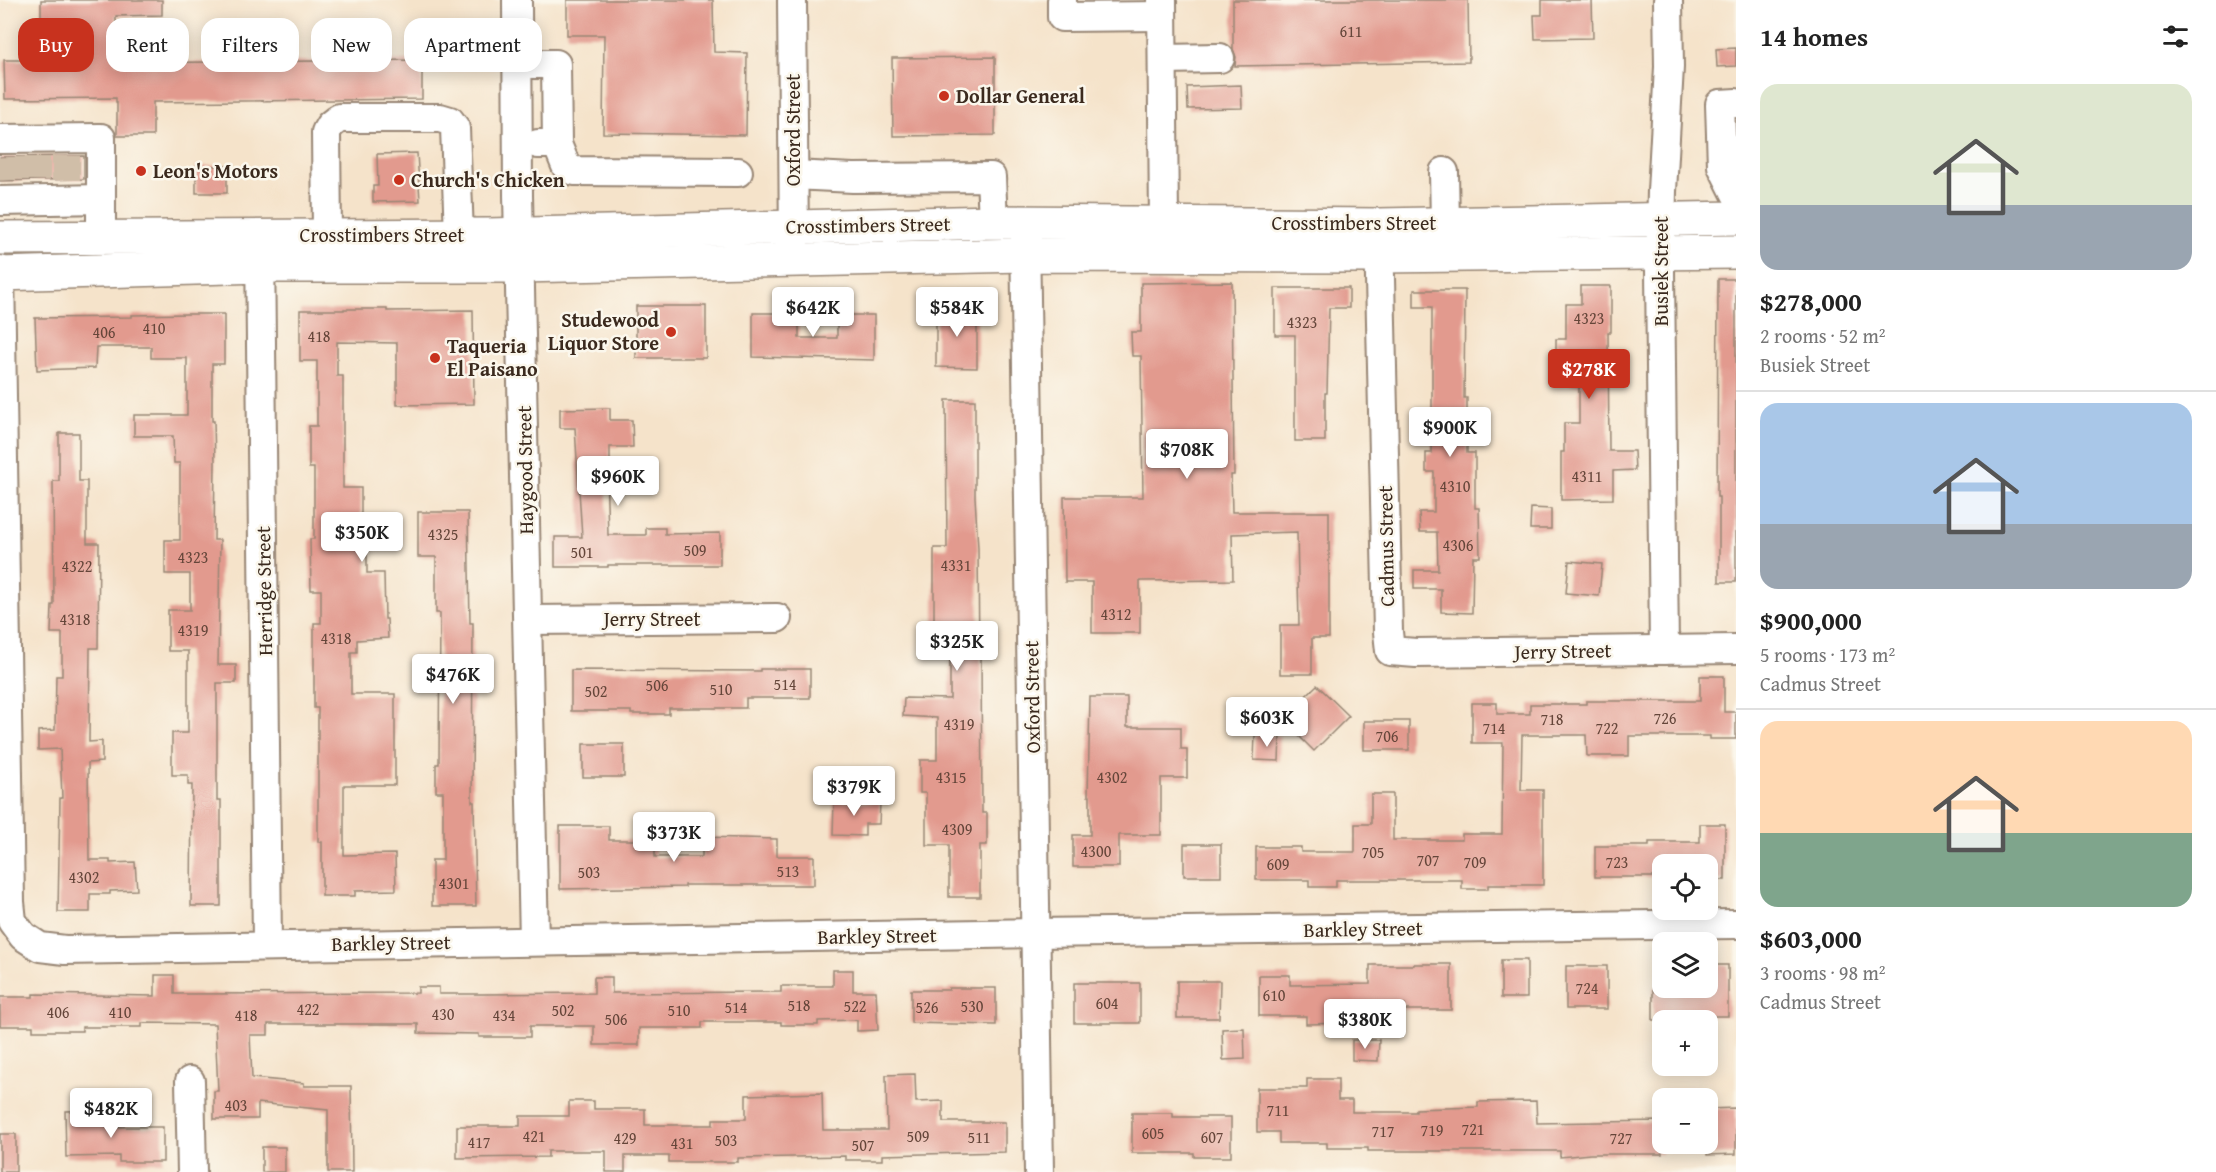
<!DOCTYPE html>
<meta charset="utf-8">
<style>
:root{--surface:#fff;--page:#f2f2f2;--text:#222;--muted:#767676;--line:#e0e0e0;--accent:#c8321e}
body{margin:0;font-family:"Gentium Book Plus",serif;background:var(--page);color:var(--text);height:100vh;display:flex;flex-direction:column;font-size:22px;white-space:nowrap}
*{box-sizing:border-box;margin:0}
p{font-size:20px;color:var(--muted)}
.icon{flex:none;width:33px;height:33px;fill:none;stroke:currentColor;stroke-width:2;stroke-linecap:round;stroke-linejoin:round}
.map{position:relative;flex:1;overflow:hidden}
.details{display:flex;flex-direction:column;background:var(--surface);width:480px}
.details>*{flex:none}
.top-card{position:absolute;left:18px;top:18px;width:570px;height:54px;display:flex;gap:12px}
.controls{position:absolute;left:1652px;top:854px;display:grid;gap:12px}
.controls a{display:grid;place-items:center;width:66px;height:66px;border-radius:12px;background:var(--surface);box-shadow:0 3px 15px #0003;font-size:30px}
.price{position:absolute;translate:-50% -51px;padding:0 14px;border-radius:6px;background:#fff;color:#222;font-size:20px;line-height:39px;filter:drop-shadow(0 2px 3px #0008)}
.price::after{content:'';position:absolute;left:50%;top:36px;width:18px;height:14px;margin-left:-9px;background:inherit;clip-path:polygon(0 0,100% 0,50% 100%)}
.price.active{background:var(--accent);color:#fff}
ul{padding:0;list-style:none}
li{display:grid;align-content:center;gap:12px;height:318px;padding:0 24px}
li+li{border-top:2px solid var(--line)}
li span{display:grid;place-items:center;height:186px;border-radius:18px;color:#555}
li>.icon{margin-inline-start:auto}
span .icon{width:108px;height:108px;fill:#fffc;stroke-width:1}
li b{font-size:26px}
h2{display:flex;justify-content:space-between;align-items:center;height:72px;padding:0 24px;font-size:26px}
.pill{padding:0 21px;border-radius:18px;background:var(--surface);box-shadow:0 3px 15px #0003;font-size:21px;line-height:54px}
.pill.active{background:var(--accent);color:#fff}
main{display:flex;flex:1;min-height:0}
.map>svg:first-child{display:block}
.building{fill:#e29a8e}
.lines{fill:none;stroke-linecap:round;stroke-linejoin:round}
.minor-tunnel{stroke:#d0bea8;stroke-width:28;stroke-dasharray:28 14;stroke-linecap:butt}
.minor-casing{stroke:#988674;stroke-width:32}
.major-casing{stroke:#988674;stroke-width:36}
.minor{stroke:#fff;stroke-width:28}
.major{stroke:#fff;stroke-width:33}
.poi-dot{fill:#c8321e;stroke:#fbf7ec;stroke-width:2}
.labels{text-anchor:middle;stroke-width:5;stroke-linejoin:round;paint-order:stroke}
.number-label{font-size:16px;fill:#65463a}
.poi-label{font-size:20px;font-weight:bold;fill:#3b2a1e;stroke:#fbf7ec;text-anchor:start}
.street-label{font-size:20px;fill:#3b2a1e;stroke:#fbf7ec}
</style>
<main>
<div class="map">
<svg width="1736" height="1172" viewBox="0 0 1736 1172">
<rect width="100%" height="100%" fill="#fbf7ec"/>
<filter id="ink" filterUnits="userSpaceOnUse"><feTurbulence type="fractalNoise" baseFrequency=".0167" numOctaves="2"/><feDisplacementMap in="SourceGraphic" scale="12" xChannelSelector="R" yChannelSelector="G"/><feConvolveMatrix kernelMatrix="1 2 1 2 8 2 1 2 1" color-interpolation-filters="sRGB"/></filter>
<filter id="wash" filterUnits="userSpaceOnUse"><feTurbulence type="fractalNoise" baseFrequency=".008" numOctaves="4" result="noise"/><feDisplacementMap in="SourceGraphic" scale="24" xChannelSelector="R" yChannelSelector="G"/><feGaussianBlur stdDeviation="1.35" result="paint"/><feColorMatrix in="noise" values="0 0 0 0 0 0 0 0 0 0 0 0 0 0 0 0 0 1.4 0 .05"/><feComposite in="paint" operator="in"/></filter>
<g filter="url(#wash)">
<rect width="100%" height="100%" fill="#f5e3ca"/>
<g id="blocks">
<g class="building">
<path d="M41,0H162V15L116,16V63L422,60V99L153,102V136H117V102H116V98L5,99L4,60H41Z"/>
<path d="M567,0H713L714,52L747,53L746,135L603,133L604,35H567Z"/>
<path d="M1233,0H1468L1469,62L1235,66L1236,57L1233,49Z"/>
<path d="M1542,0H1592L1593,38L1535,39L1534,15H1542Z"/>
<path d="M1736,48V66L1717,67L1716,49Z"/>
<path d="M995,57V135L893,136L892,58Z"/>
<path d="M1241,85L1242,108L1188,109L1187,87Z"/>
<path d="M417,153L420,201L373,202V186H378L377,154Z"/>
<path d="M84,156V179L0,181V157Z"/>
<rect x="196" y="166" width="31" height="27"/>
<path d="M1718,279H1736V582H1719V497H1717Z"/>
<path d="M1232,282L1234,475H1231L1232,512H1329V638H1312V674H1280V625H1299L1297,532L1232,534L1233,580L1140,581V633H1092V582H1065L1064,497H1143L1141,356H1132L1131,332H1141V283Z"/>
<path d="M1581,286H1611V332H1608L1609,451H1634L1635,470L1613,471V499L1561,500V452H1564V423H1579V385H1570V369H1556V339H1566V304H1581Z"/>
<path d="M1275,288H1349V308H1329L1327,393H1325V441H1295V335H1275Z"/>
<path d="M1414,290H1465L1464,398H1467V453H1475V508H1479L1480,557H1473L1472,613L1441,612V589H1414V570H1438L1437,532H1420L1419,512H1434V472H1426V453H1432V307H1414Z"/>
<rect x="636" y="306" width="70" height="52"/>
<path d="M344,309H387V311L473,310L474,404L397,405V343L337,342V376H343V488H361V547H367V573H384L385,619H387L388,638L357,640V652H351V694H395V785H344V855L395,854L396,890L355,891V896H322V842H318V708H314V623H321V590H311L310,539H314V468H309V426H317V361H300V310H344Z"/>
<path d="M936,309H977V368L936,367Z"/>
<path d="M753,313H799V338H837V315H874V360L753,357Z"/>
<path d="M188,314H224V364H212V421H214L215,462L214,540H220L218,665H236V683H217V800H221V906H191L192,785H188V775H172V733H188V651H168V610H190V574H165V540H180V463H174L173,436H134V415H187V358H151V347H96L95,368L37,370L35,318L132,317V315Z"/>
<path d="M946,400H975V497L978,548L979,656H981L982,813H987V845H980V897H949V845H926V793H920V760H937V718L903,716L904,698L950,699V633H934V548H947Z"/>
<path d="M610,408V420H632L633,447H610V469H606L608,535H646V528H665V534L720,533V565H608V567H555V537H582L575,428H560V409Z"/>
<path d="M59,433H79V481H87V543H99L98,648H90L89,742L102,741V762L88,763L89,860H110V863L135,862L137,890L110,891V894H90V912H58L60,798H62L60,749L38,750V731L55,730L56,676H62V633H51L52,605H54L53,481H59Z"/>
<path d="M1531,508L1551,509V529H1530Z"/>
<path d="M418,512H468L470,623H473L472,802H474L476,906H432V860H443V792H436V764H439L440,613H436V557H418Z"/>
<path d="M1569,561L1602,564L1599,596L1566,593Z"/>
<path d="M760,669H810V698H746V708H669V714H631V711H571V670L760,671Z"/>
<path d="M1700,676H1724V712H1736V739H1710V736H1629V756H1587L1586,735H1522L1521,790H1543V885H1488V889H1462V880H1336V887H1309V880H1256V847H1301V852H1355V824H1371V794H1393V840H1462V834H1502L1503,743H1472V703H1497V714H1530V704H1586V701H1700Z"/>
<path d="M1317,685L1349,716L1314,751L1282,719Z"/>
<path d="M1090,697H1127V727H1181V749H1187V778H1161V835H1119V867H1073V835H1090V796H1088Z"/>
<rect x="1364" y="721" width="45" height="29"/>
<path d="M1255,735L1280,736L1279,761L1254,760Z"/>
<rect x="583" y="744" width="41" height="33"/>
<path d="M834,801L880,803L879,824H865V836L833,835Z"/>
<path d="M1700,824H1725V880H1707V864H1662V877H1595V846H1649V842H1700Z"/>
<path d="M560,826H609V840H655V857H702V837L777,839V856H814V885H685V887L560,889Z"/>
<rect x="1184" y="844" width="37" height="32"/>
<rect x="1501" y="960" width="26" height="38"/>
<path d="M1414,964H1451V1010H1404L1405,1004H1349V1023L1306,1024V1016H1259V975H1290V985L1370,984V965H1414Z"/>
<path d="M1707,965H1728V1016H1702V1011H1670V1020H1653V987H1707Z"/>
<rect x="1566" y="966" width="41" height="43"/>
<path d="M833,970H853V991H876L878,1030L857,1031V1020L818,1021V1025H781V1022H702V1028H639V1045H594V1026H530V1037H479V1034L418,1033V1024H268V1035H250L252,1078L304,1083V1086H351L352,1172H328V1110L258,1103V1119H214V1091H218L215,1024L142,1023V1027H82V1031H33V1026H0V997H33V994L155,996V975H174V994L418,993V987H439V994H485L594,993V977H612V993L781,992V986H833Z"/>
<path d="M1177,981H1220L1219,1018H1177Z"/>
<rect x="1074" y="983" width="66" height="40"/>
<path d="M949,988H996V1025L911,1023V990H949Z"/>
<path d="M1244,1028L1245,1059L1223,1060L1222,1029Z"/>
<path d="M1352,1040H1379L1378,1061L1352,1060Z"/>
<path d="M915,1074L916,1102L943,1101V1122H1005V1152L882,1155V1160H845V1156L738,1158V1162H669V1156H625V1172H606V1151H548V1157L457,1158V1126H520V1116H569V1101H594V1109H645V1125H713V1119H746V1095L822,1093L823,1130H887L886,1075Z"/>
<path d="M1307,1079H1338V1100H1352V1112H1416V1109L1478,1107V1102L1536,1101L1537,1123L1662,1121V1154H1590L1560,1157V1151H1368V1148H1327V1143H1279V1132H1257V1088H1307Z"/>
<path d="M1736,1108V1154L1707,1155V1109Z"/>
<path d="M108,1110V1127H163V1162H119V1156L66,1157L65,1111Z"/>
<path d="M1132,1113H1173V1117H1231V1157H1194V1153H1132Z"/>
<rect x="0" y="1134" width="16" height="38"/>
<rect x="262" y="1147" width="23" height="25"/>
</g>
</g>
</g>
<g filter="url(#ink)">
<use href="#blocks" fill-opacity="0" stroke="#988674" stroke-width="1.5"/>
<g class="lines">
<g class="minor-tunnel">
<path d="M66,156V180"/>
<path d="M11,157L12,180"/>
<path d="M36,157V180"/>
</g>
<defs>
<g id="minor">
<path d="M517,0L518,195L534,941"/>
<path d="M792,0L794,249"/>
<path d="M1062,0V17L1162,16"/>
<path d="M1162,0L1164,223"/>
<path d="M1163,59L1220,58"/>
<path d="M517,64H556L557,144H538"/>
<path d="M1736,103L1720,104L1722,166L1736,194"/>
<path d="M0,139L101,138V237"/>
<path d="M557,144L566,166L574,171L738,172"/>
<path d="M1444,172L1445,223"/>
<path d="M794,175L853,178L991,177L993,222"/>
<path d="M0,201L101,199"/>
<path d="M1025,232L1039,1172"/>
<path d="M1379,234L1388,632L1390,651L1416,653L1736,649"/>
<path d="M327,235L326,132L330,125L339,118H440L450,121L455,128L459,235"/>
<path d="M260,243L267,946"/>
<path d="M0,270L10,902L12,921L23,936L40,947L65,950L1035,933L1736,924"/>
<path d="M528,620L777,618"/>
<path d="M1664,650L1660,270L1662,191L1669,67L1668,0"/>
<path d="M190,1081L192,1172"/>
</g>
<g id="major">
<path d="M0,238L488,235L993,222L1379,225L1736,218"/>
<path d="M0,274L261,266H520L1026,255L1380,256L1736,252"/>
</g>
</defs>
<use href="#minor" class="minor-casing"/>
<use href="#major" class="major-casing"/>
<use href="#minor" class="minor"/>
<use href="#major" class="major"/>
</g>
</g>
<g class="poi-dot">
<circle cx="944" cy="96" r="6"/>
<circle cx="141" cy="171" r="6"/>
<circle cx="399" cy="180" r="6"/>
<circle cx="671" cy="332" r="6"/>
<circle cx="435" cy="358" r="6"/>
</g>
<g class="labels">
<g class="number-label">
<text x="1351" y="37">611</text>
<text x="1589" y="324">4323</text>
<text x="1302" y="328">4323</text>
<text x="154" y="334">410</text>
<text x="104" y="338">406</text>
<text x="319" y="342">418</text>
<text x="1587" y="482">4311</text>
<text x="1455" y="492">4310</text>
<text x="443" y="540">4325</text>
<text x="1458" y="551">4306</text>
<text x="695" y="556">509</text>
<text x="582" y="558">501</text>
<text x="193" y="563">4323</text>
<text x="956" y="571">4331</text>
<text x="77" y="572">4322</text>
<text x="1116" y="620">4312</text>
<text x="75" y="625">4318</text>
<text x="193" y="636">4319</text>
<text x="336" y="644">4318</text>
<text x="785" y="690">514</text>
<text x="657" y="691">506</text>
<text x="721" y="695">510</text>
<text x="596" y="697">502</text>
<text x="1665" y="724">726</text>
<text x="1552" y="725">718</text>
<text x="959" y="730">4319</text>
<text x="1494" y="734">714</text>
<text x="1607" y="734">722</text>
<text x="1387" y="742">706</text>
<text x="951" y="783">4315</text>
<text x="1112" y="783">4302</text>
<text x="957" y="835">4309</text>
<text x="1096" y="857">4300</text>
<text x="1373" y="858">705</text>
<text x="1428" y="866">707</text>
<text x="1475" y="868">709</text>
<text x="1617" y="868">723</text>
<text x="1278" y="870">609</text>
<text x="788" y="877">513</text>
<text x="589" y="878">503</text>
<text x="84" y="883">4302</text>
<text x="454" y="889">4301</text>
<text x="1587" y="994">724</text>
<text x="1274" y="1001">610</text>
<text x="1107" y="1009">604</text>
<text x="799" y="1011">518</text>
<text x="855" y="1012">522</text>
<text x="972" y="1012">530</text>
<text x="736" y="1013">514</text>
<text x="927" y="1013">526</text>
<text x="308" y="1015">422</text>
<text x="563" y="1016">502</text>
<text x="679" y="1016">510</text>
<text x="58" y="1018">406</text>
<text x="120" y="1018">410</text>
<text x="443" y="1020">430</text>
<text x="246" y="1021">418</text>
<text x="504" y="1021">434</text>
<text x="616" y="1025">506</text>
<text x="236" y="1111">403</text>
<text x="1278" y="1116">711</text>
<text x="1473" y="1135">721</text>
<text x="1432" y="1136">719</text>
<text x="1383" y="1137">717</text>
<text x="1153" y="1139">605</text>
<text x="534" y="1142">421</text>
<text x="918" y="1142">509</text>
<text x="979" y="1143">511</text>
<text x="1212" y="1143">607</text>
<text x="625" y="1144">429</text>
<text x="1621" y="1144">727</text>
<text x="726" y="1146">503</text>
<text x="479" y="1148">417</text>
<text x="682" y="1149">431</text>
<text x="863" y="1151">507</text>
</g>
<g class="poi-label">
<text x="956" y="103">Dollar General</text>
<text x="153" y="178">Leon's Motors</text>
<text x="411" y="187">Church's Chicken</text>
<text x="659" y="327" text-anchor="end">Studewood<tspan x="659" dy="23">Liquor Store</tspan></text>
<text x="447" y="353">Taqueria<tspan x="447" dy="23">El Paisano</tspan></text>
</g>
<g class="street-label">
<text transform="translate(793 130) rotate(-90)" y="7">Oxford Street</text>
<text x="1354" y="230">Crosstimbers Street</text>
<text transform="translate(868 225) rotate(-1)" y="7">Crosstimbers Street</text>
<text x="382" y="242">Crosstimbers Street</text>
<text transform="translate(1661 271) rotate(-90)" y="7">Busiek Street</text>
<text transform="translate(525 470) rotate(-91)" y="7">Haygood Street</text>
<text transform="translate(1386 546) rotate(-91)" y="7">Cadmus Street</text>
<text transform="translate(264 591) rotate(-91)" y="7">Herridge Street</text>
<text x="652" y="626">Jerry Street</text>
<text transform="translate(1563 651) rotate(-1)" y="7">Jerry Street</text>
<text transform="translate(1032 697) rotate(-91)" y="7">Oxford Street</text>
<text transform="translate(1363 929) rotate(-1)" y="7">Barkley Street</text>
<text transform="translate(877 936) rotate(-1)" y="7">Barkley Street</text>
<text transform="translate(391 943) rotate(-1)" y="7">Barkley Street</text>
</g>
</g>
</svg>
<div class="controls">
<a><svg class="icon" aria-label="locate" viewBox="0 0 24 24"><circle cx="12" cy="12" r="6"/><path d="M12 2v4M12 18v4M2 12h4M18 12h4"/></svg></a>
<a><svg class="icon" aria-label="layers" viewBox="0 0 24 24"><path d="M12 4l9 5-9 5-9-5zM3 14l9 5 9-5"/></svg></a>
<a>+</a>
<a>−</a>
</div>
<b class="price" style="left:813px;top:338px">$642K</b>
<b class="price" style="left:957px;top:338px">$584K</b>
<b class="price active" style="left:1589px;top:400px">$278K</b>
<b class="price" style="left:1450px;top:458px">$900K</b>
<b class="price" style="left:1187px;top:480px">$708K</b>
<b class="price" style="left:618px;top:507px">$960K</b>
<b class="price" style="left:362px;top:563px">$350K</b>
<b class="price" style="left:957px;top:672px">$325K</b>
<b class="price" style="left:453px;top:705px">$476K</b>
<b class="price" style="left:1267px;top:748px">$603K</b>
<b class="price" style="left:854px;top:817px">$379K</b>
<b class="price" style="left:674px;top:863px">$373K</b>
<b class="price" style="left:1365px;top:1050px">$380K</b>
<b class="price" style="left:111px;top:1139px">$482K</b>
<div class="top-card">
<a class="pill active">Buy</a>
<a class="pill">Rent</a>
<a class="pill">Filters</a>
<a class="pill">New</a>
<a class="pill">Apartment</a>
</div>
</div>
<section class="details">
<h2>14 homes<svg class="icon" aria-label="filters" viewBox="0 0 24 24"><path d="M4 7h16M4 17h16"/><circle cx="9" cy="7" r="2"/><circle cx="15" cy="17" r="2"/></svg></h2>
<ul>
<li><span style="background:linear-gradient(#dfe7d0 65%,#9aa5b1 0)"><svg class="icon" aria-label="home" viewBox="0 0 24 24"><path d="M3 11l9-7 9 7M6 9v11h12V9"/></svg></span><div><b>$278,000</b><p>2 rooms · 52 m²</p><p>Busiek Street</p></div></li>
<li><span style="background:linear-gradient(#a9c7e8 65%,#9aa5b1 0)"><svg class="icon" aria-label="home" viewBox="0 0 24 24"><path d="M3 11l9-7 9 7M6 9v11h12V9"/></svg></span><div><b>$900,000</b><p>5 rooms · 173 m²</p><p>Cadmus Street</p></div></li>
<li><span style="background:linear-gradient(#ffd9b3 60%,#7fa58c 0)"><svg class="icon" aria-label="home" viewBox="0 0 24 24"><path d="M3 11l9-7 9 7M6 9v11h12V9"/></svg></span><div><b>$603,000</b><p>3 rooms · 98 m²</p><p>Cadmus Street</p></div></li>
</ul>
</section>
</main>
